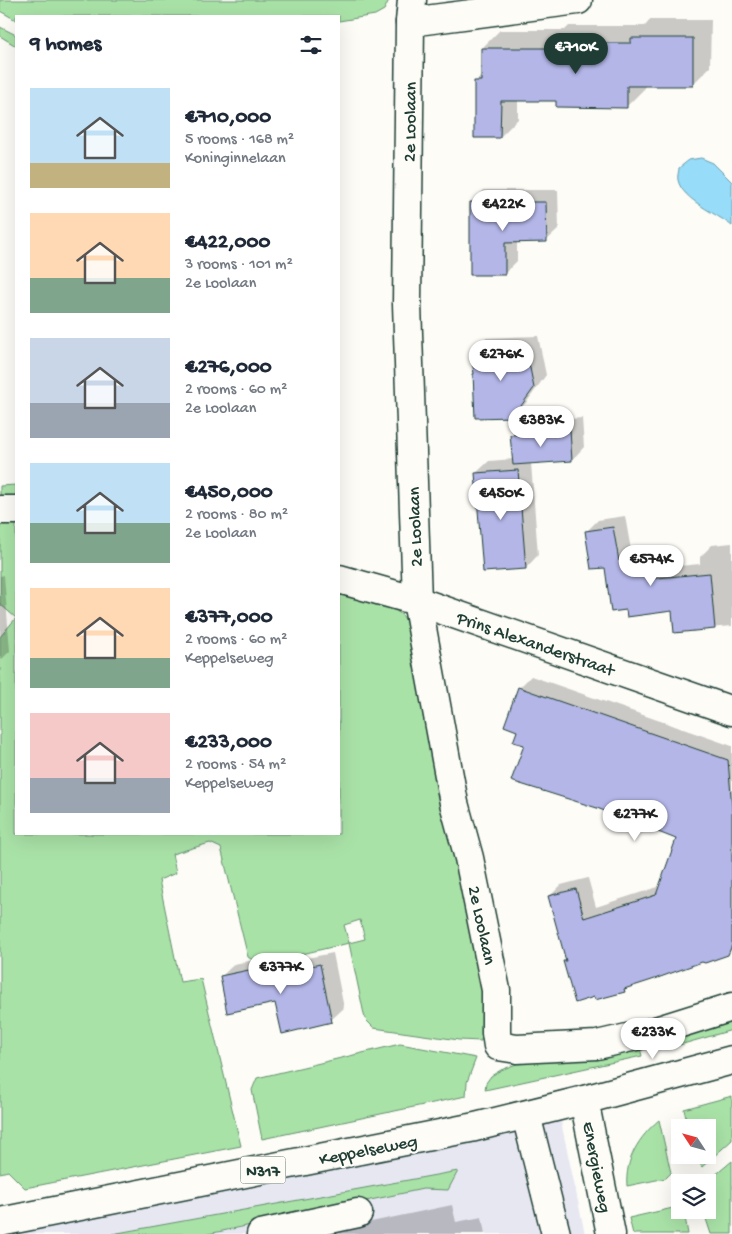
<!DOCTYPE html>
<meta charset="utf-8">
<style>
:root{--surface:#fff;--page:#f6f6f7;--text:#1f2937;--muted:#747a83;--accent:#1f3d34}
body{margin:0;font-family:"Gochi Hand",sans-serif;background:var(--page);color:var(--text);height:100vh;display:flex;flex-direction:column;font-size:19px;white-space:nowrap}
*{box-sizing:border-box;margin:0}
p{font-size:16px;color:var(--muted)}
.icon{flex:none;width:28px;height:28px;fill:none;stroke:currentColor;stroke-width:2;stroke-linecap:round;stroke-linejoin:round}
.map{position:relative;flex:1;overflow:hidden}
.side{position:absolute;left:15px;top:15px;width:325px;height:820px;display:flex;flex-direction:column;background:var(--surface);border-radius:0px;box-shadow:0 5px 20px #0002}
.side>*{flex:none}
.needle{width:32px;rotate:306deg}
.buttons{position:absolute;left:671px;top:1119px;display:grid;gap:10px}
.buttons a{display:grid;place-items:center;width:45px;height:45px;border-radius:0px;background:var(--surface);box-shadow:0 5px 20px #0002;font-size:25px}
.price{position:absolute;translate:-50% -42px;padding:0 11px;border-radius:18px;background:#fff;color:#222;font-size:16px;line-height:32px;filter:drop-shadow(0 1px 2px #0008)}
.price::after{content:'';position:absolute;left:50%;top:30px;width:15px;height:11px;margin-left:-8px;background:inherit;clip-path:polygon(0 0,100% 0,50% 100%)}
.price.active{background:var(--accent);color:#fff}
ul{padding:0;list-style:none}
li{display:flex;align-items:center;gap:15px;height:125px;padding:0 15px}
li span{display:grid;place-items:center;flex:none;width:140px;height:100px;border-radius:0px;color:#555}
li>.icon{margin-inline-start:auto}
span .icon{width:60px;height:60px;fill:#fffc;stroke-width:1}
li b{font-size:21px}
h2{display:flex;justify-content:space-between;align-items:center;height:60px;padding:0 15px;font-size:21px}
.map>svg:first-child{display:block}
.built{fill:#e7e7f2}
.green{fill:#a9e2a7;stroke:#64906e;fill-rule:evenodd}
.water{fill:#97dcf9;stroke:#679caa}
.shadow{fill:#0003}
.building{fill:#b3b6e7;stroke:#1f3d34}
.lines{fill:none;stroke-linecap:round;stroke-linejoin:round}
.minor-casing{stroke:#1f3d34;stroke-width:31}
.secondary-casing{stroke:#1f3d34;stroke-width:31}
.primary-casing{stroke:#1f3d34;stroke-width:31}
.minor{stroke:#fdfcf7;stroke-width:28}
.secondary{stroke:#fdfcf7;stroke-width:28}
.primary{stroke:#fdfcf7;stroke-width:28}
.labels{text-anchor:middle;stroke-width:4.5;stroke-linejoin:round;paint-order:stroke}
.shield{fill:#fdfcf7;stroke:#62766e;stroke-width:1}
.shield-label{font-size:16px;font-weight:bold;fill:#1f3d34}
.street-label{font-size:18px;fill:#1f3d34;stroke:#fdfcf7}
</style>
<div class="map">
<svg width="732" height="1234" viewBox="0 0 732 1234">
<rect width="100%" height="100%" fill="#fdfcf7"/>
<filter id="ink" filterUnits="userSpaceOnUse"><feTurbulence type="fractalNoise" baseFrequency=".02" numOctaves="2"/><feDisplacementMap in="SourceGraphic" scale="10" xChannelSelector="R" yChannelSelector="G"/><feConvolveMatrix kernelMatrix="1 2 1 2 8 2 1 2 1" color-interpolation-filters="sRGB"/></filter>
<g filter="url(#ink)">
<path class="built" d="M560,1117L585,1234H0Z"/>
<g class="green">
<path d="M0,0H389L384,10L375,15L339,21V16H16V20L0,11Z"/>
<path d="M0,27L16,35V46L0,36Z"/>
<path d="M16,485V503H0V486Z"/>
<path d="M0,522H16V834H339V590L392,608L402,615L410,626L487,1006L481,1041L459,1040L374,1028L365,1019L349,943L259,964L248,957L221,848L210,843L172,854L176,873L159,880L180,982L201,979L241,1146L25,1188L8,1171L0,1173V637L16,618L0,604ZM360,920L365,939L349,943L344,925Z"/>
<path d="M732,1019V1030L669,1048L668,1041Z"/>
<path d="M400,1044L476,1058L467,1082L466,1096L262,1139L252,1090L257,1078Z"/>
<path d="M640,1048L642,1056L485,1090L486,1083L491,1076L501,1070L524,1061Z"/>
<path d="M732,1096V1140L702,1167L694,1155H708V1128L688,1127L684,1109Z"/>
<path d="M659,1120L671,1173L666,1178L627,1186C625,1159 639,1137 659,1120Z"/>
<path d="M732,1161V1234H711L703,1210H708L707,1182Z"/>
<path d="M458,1171L448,1190L423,1189L208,1234H112Z"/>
<path d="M673,1208H678L684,1212L688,1234H633L629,1218Z"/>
</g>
<path class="water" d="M701,158L713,163L732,182V226C718,214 682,200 678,180C677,176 679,171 679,168L689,160Z"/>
<g class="shadow">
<path d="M650,20H711L710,67L692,85H645V88L627,106L558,100H518V119L500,137L475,82L482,75V48L500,30H565L569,26H645Z"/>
<path d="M484,190H558L559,229L546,241H517V261L504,274L472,203Z"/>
<path d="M538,336L546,375L526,403L513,416L475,373L472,351L485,338Z"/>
<path d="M582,418L584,447L572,460L531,463L538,555L526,568L476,473L489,461L514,459L512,436L524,423Z"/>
<path d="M625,516L631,550L656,546L658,568L700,564V557L712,545L732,543V626L675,631L673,610L627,609L586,532L598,520Z"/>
<path d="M4,575L10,651L0,661V576Z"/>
<path d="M531,676L732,746V949L728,954L702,960L630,986L624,991L595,995L565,962L567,960L549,897L561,885L588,878L596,907L661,886L678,838L525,745L519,730V688Z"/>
<path d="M333,953L344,1008L331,1020L276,1002L221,977L234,964L280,955L281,958L301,954L302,959Z"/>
<path d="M452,1205L456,1222L482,1217L485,1234H314Z"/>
</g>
<g class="building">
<path d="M631,38H693V86H627V108L556,107V101H501L500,138H474V81H481V48H550V43H631Z"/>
<path d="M470,202H546L547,242L505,243V275H470Z"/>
<path d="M526,348L534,388L513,417L475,418L473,374H474L471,351Z"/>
<path d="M570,430L572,461L513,465L510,435Z"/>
<path d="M518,470L526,569L483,572L475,473Z"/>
<path d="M613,527L619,561L644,558L647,579L710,573L715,629L674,633L672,611L627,617L626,610L611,612L605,568L591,569L585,531Z"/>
<path d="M518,687L728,760L732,807V945L728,955L705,963L702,962L652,980L624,989L625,992L595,1000L594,997L575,1003L563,961H566L548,896L576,889L584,918L656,895L676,839L597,808L511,781L524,745L513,742L517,731L504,726Z"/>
<path d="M320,964L332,1022L282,1034L275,1003L227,1013L220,976L268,966L269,970L289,966L290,971Z"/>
</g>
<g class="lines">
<defs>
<g id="minor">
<path d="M412,0L410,22L407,304L417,601L454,803L469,858L496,990V1033L498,1046L517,1049L597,1045L649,1033L732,1007"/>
<path d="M410,22L578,0"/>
<path d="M0,510H16"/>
<path d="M339,579L417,601L732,711"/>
<path d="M261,1234L358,1213"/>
</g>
<path id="secondary" d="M584,1100L732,1060"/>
<g id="primary">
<path d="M526,1115L556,1234"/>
<path d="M0,1222L475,1127L584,1100L611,1234"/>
</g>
</defs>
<use href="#minor" class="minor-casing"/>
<use href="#secondary" class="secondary-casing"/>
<use href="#primary" class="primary-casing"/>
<use href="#minor" class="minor"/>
<use href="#secondary" class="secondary"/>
<use href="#primary" class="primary"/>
</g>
</g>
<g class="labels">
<rect class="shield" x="240.5" y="1156.5" width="45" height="27" rx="4"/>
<g class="shield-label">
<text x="263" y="1176">N317</text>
</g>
<g class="street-label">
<text transform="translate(409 122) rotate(-89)" y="6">2e Loolaan</text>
<text transform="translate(414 527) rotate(-92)" y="6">2e Loolaan</text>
<text transform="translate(536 643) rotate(19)" y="6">Prins Alexanderstraat</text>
<text transform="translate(483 925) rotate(78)" y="6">2e Loolaan</text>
<text transform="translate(368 1149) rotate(-11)" y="6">Keppelseweg</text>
<text transform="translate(598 1167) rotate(79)" y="6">Energieweg</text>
</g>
</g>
</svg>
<div class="buttons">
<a><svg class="needle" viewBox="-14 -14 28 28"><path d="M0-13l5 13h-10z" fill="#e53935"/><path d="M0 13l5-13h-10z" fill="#747a83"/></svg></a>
<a><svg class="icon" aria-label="layers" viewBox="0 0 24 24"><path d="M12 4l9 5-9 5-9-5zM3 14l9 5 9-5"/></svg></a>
</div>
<b class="price active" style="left:576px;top:75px">€710K</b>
<b class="price" style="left:503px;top:232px">€422K</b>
<b class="price" style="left:501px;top:382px">€276K</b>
<b class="price" style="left:541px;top:448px">€383K</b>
<b class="price" style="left:501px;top:521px">€450K</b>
<b class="price" style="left:651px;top:587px">€574K</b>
<b class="price" style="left:635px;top:842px">€277K</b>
<b class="price" style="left:281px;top:995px">€377K</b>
<b class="price" style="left:653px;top:1060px">€233K</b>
<section class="side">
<h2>9 homes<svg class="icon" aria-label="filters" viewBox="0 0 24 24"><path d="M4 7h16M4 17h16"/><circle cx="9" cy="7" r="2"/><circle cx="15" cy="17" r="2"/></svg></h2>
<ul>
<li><span style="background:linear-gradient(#bfe0f5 75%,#c2b280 0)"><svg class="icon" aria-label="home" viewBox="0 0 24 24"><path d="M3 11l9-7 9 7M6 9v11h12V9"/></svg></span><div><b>€710,000</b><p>5 rooms · 168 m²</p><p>Koninginnelaan</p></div></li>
<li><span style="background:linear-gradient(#ffd9b3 65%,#7fa58c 0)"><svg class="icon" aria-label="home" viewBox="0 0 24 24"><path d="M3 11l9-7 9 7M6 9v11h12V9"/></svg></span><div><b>€422,000</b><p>3 rooms · 101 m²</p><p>2e Loolaan</p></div></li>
<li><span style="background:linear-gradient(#c9d6e8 65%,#9aa5b1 0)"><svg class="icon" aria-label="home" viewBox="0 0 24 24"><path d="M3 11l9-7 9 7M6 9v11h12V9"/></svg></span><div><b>€276,000</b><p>2 rooms · 60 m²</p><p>2e Loolaan</p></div></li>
<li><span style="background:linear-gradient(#bfe0f5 60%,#7fa58c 0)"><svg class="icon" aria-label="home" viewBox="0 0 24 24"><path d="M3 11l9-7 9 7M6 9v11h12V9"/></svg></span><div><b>€450,000</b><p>2 rooms · 80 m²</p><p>2e Loolaan</p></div></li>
<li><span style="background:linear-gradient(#ffd9b3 70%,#7fa58c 0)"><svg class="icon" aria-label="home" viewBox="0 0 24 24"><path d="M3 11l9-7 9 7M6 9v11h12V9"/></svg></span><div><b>€377,000</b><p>2 rooms · 60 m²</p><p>Keppelseweg</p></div></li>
<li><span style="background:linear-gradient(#f6c9c9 65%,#9aa5b1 0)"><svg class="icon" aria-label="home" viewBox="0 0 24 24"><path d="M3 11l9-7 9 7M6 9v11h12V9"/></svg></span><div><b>€233,000</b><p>2 rooms · 54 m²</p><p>Keppelseweg</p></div></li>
</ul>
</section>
</div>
